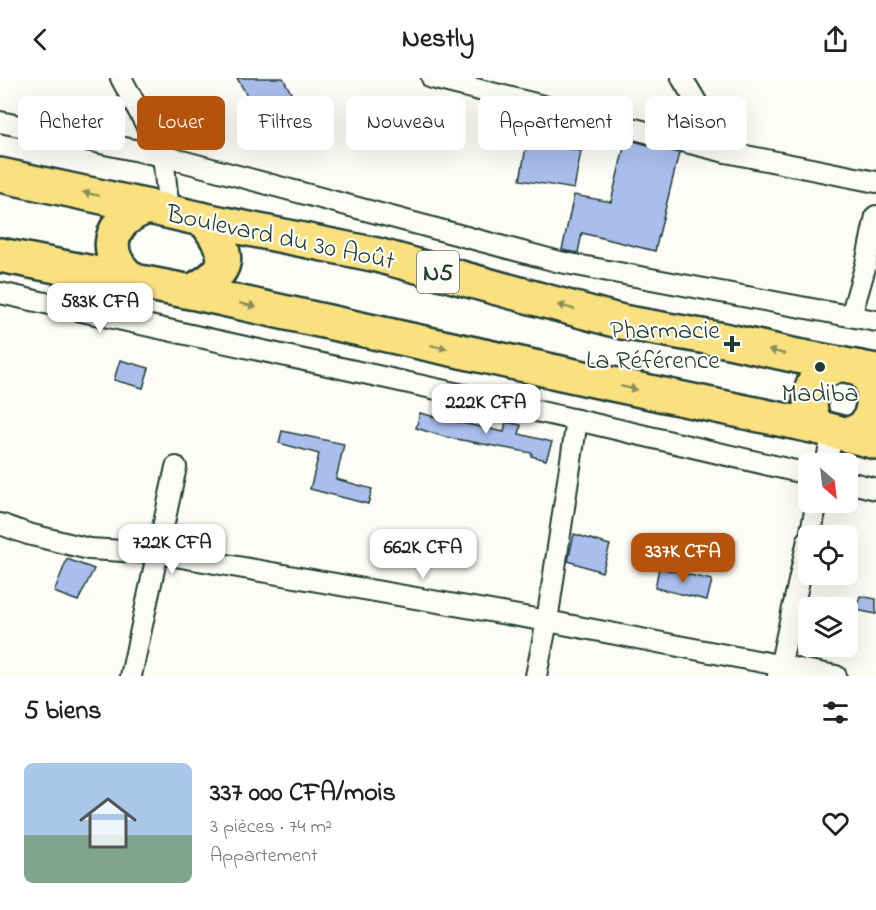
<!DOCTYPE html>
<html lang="fr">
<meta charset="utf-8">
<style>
:root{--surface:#fff;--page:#f6f6f6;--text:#222;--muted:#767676;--line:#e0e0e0;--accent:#b45309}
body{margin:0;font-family:"Indie Flower",sans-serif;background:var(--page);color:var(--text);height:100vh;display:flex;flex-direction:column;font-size:22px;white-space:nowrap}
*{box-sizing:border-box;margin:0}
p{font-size:20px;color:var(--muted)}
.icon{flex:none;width:33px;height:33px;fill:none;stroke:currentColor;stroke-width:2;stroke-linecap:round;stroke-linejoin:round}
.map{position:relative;height:598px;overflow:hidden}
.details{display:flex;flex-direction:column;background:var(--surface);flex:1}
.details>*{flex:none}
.hud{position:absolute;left:18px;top:18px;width:840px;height:54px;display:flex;gap:12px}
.needle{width:39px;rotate:152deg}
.fabs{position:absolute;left:798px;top:375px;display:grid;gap:12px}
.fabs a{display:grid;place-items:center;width:60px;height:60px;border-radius:9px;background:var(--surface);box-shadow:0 6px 24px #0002;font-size:30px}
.price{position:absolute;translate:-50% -51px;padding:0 14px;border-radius:12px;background:#fff;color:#222;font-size:20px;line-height:39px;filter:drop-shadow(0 2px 3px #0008)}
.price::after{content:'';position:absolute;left:50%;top:36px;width:18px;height:14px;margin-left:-9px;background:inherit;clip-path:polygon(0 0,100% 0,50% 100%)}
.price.active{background:var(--accent);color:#fff}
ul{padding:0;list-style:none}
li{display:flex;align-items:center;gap:18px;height:150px;padding:0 24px}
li+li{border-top:2px solid var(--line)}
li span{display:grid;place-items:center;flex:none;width:168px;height:120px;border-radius:9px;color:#555}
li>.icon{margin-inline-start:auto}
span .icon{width:72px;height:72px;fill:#fffc;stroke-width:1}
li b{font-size:26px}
h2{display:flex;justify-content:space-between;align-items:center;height:72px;padding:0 24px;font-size:26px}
.tag{padding:0 21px;border-radius:9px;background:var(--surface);box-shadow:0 6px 24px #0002;font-size:21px;line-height:54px}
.tag.active{background:var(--accent);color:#fff}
header{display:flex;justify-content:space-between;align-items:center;height:78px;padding:0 24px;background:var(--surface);font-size:27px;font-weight:700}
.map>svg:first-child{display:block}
.building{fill:#a9beec;stroke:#1f3d34;stroke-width:1.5}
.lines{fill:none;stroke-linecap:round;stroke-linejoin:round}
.street-casing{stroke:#1f3d34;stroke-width:24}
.highway-casing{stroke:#1f3d34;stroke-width:38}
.street{stroke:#fdfcf7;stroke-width:20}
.highway{stroke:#fae180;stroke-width:33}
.oneway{fill:#8c8f5a}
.poi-dot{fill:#1f3d34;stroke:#fdfcf7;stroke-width:2}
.labels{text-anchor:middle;stroke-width:4.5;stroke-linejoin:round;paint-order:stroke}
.shield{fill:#fdfcf7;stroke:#62766e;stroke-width:1.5}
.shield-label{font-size:24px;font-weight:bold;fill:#1f3d34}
.street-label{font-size:26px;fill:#1f3d34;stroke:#fdfcf7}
.poi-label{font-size:26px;fill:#1f3d34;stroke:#fdfcf7;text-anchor:end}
</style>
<header><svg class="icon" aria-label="back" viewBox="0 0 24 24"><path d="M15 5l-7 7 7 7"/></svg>Nestly<svg class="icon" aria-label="share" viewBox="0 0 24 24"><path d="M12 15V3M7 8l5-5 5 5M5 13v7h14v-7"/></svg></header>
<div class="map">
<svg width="876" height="598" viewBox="0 0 876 598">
<rect width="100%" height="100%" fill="#fdfcf7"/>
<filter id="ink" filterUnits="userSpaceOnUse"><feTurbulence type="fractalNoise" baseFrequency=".0167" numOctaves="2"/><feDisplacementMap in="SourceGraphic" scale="12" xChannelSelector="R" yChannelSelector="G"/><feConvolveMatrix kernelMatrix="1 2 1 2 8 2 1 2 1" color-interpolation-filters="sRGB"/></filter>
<g filter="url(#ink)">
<g class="building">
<path d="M237,0H283L291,15L257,35Z"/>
<path d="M626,61L679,75L655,173L582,155L578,175L562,172L574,117L611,124Z"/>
<path d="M527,64L581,73L574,111L520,102Z"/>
<path d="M120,282L149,290L143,310L114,302Z"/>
<path d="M420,335L443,341L504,354L506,344L521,347L519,356L552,364L546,382L531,378L532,375L445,359L416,350Z"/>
<path d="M282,353L344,366L336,401L372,411L368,426L310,411L319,376L279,365Z"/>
<path d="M574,456L610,467L602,494L568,483Z"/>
<path d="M67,481L94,491L78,523L54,514Z"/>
<path d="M659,490L712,502L707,522L655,510Z"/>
<path d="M860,518L876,521V536L856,532Z"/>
</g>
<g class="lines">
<defs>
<g id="street">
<path d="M121,0L163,78L169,133"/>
<path d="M432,0L726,74L876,104"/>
<path d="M682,0L726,74"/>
<path d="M0,44L163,78L560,184L876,243"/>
<path d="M0,215L577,342L808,396"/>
<path d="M851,238L866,186L876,138"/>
<path d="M826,386L833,354"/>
<path d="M848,404L876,411"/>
<path d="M0,446L28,456L89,471L158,475L547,543L836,598"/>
<path d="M810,458L817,424"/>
<path d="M131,598L176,389"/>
<path d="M536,598L547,543L577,342"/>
<path d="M778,598L808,462"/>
</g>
<g id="highway">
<path d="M0,97L149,129L205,142L377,177L622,244L724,262L797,278L876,293"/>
<path d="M0,177L191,214L607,305L817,349L876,364"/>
<path d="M134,203C99,178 108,140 149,129"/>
<path d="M191,214C233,191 231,179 205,142"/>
<path d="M817,349C808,333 806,309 822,295C827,291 834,289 840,286"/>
<path d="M847,357C852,355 857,353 861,351C873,342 876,320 872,306C869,300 864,295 860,290"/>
</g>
</defs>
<use href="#street" class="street-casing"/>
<use href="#highway" class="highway-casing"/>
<use href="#street" class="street"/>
<use href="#highway" class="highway"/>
</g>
<defs><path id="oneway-solid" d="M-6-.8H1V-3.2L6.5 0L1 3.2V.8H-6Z" transform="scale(1.5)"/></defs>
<g class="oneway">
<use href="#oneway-solid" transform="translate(91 116) rotate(-168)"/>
<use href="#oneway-solid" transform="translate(248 227) rotate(12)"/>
<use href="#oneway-solid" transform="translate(566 229) rotate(-165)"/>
<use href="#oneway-solid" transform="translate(439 269) rotate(12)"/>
<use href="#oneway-solid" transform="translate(777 274) rotate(-167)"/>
<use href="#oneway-solid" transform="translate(629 310) rotate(12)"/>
</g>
</g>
<g class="poi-dot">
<path d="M729 257h6v6h6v6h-6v6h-6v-6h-6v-6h6z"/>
<circle cx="820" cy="289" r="6"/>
</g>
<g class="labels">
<rect class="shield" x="417" y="173" width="42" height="42" rx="4.5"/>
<g class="shield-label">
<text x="438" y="202">N5</text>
</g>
<g class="street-label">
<text transform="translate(281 158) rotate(12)" y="9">Boulevard du 30 Août</text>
</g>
<g class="poi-label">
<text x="720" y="260">Pharmacie<tspan x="720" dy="30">La Référence</tspan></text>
<text x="820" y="323" text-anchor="middle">Madiba</text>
</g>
</g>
</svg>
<div class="fabs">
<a><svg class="needle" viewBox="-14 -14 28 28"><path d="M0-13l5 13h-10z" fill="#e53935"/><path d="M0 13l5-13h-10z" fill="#767676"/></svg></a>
<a><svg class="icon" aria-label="locate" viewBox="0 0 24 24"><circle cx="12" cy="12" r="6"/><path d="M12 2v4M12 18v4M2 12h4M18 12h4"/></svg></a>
<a><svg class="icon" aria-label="layers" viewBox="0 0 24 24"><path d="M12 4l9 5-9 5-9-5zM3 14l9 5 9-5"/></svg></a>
</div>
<b class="price" style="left:100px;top:256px">583K CFA</b>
<b class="price" style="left:486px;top:357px">222K CFA</b>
<b class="price" style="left:172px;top:497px">722K CFA</b>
<b class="price" style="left:423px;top:502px">662K CFA</b>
<b class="price active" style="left:683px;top:506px">337K CFA</b>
<div class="hud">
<a class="tag">Acheter</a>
<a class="tag active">Louer</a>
<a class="tag">Filtres</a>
<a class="tag">Nouveau</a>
<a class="tag">Appartement</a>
<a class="tag">Maison</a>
</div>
</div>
<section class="details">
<h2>5 biens<svg class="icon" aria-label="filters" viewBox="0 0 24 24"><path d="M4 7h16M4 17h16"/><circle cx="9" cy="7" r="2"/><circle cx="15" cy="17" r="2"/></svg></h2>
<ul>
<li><span style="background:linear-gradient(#a9c7e8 60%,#7fa58c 0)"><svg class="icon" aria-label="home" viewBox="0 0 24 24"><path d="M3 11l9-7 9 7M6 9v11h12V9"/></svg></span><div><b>337 000 CFA/mois</b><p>3 pièces · 74 m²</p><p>Appartement</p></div><svg class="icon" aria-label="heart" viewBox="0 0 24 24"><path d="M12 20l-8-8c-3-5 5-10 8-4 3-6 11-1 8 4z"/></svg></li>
</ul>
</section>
